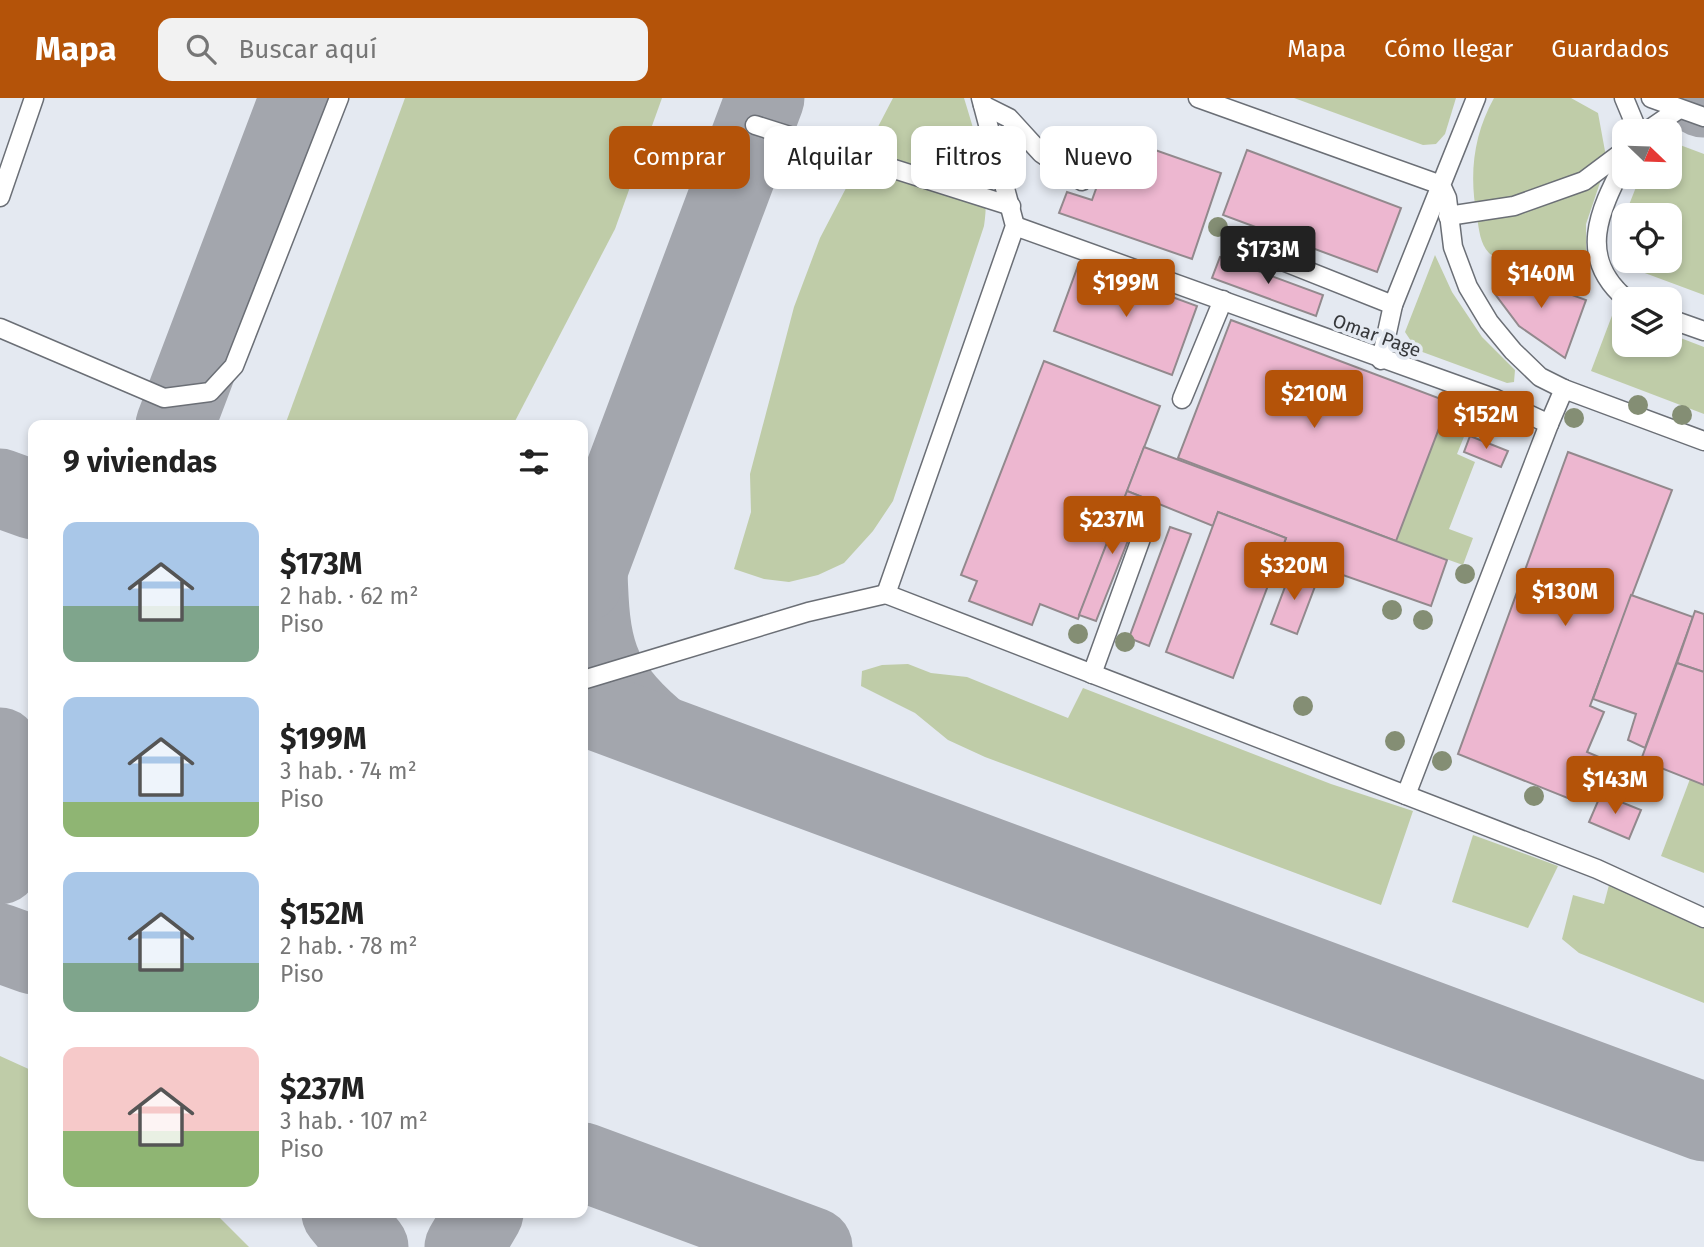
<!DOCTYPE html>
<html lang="es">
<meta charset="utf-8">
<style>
:root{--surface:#fff;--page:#f2f2f2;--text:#222;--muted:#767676;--accent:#b45309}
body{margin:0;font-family:"Fira Sans",sans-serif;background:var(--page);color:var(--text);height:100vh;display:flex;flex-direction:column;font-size:26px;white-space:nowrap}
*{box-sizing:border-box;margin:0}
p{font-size:23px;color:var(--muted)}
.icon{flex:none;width:38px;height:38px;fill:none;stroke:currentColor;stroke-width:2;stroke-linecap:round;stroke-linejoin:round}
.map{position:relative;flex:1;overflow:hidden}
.side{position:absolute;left:28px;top:322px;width:560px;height:798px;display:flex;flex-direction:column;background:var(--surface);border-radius:14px;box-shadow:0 4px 10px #0003}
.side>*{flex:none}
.banner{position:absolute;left:609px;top:28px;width:665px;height:63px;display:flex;gap:14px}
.needle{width:46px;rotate:113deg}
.controls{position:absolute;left:1612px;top:21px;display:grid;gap:14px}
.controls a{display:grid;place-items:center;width:70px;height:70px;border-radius:14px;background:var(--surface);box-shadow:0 4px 10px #0003;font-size:35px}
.price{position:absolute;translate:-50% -60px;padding:0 16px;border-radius:7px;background:var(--accent);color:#fff;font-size:23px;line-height:46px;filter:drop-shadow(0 2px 4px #0008)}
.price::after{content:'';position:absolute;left:50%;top:42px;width:21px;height:16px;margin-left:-10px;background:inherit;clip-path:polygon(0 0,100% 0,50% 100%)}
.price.active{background:#222;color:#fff}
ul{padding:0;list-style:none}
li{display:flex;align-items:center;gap:21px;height:175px;padding:0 35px}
li span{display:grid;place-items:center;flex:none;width:196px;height:140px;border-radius:14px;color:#555}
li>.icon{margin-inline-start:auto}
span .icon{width:84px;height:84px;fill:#fffc;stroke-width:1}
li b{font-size:30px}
h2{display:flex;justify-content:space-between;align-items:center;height:84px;padding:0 35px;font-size:30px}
.tag{padding:0 24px;border-radius:14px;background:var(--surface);box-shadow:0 4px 10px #0003;font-size:24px;line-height:63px}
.tag.active{background:var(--accent);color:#fff}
header{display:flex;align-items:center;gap:42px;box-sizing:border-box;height:98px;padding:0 35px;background:var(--accent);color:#fff}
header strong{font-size:33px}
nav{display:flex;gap:38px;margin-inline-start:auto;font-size:24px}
.search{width:490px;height:63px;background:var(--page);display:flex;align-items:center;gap:18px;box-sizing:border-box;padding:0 24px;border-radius:14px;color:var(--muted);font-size:26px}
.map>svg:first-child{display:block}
.green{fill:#bfcca8}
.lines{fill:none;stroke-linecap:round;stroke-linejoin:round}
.taxiway{stroke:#a3a6ad;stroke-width:79}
.building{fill:#edb7d0;stroke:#92898d;stroke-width:2}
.service-casing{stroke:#6b6f76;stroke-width:21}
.service{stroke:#fff;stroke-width:18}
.tree{fill:#848e74}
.labels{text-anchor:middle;stroke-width:7;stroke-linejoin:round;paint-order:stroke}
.street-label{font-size:19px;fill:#36383b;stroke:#e4e9f1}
</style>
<header>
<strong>Mapa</strong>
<div class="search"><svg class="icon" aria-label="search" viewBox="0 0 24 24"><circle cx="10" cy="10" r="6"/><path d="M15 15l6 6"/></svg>Buscar aquí</div>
<nav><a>Mapa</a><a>Cómo llegar</a><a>Guardados</a></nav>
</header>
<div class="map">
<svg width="1704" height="1149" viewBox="0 0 1704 1149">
<rect width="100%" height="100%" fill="#e4e9f1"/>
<g class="green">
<path d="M405,0H662L615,131L513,327H285Z"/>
<path d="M893,0H964C977,43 991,82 984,128L893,403L873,433L844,465L818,477L789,484L764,481L734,471L751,414L750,376L794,209L820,140Z"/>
<path d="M1294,0H1456L1445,36L1436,46L1423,47Z"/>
<path d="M1494,0H1571L1598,15L1607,64L1586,126V187C1565,182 1503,168 1489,155C1480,146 1479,131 1477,119C1469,77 1473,38 1494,0Z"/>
<path d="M1680,47L1704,56V197L1634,171L1630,163H1670V117H1625L1640,79H1670V55Z"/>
<path d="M1435,157L1452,194L1482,239L1515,272L1514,284L1507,285L1417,252L1405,234Z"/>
<path d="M1613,215L1624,219V247H1670V236L1704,249V316L1591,273Z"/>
<path d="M1449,304L1474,314L1457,356L1475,364L1449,431L1473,440L1463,467L1396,443Z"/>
<path d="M908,566L931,575L967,579L1068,620L1083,590L1331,686L1413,713L1381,807L985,659L948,642L915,615L861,588L862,573L882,567Z"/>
<path d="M1690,681L1704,687V775L1661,758Z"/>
<path d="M1473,737L1558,768L1528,830L1452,804Z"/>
<path d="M1609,787L1704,828V905L1579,855L1562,841L1573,797L1604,806Z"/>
<path d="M0,958L33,973V1115H215L249,1149H0Z"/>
</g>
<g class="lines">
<g class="taxiway">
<path d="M1703,0H1704"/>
<path d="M175,327L299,0"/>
<path d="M0,390L33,402"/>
<path d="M588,472C590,547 595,581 654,632"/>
<path d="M583,485L765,0"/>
<path d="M583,608L1704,1024"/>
<path d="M0,649C24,697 23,720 0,767"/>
<path d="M0,845L33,857"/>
<path d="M583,1064L813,1149"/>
<path d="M341,1115L369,1149"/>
<path d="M464,1149L484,1115"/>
</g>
</g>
<g class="building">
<path d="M1115,38L1221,75L1192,161L1059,115L1067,94L1092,102Z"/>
<path d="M1247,52L1401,110L1377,174L1223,117Z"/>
<path d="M1220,159L1323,197L1316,218L1212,180Z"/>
<path d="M1079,165L1197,208L1172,277L1054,233Z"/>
<path d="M1504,172L1586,202L1565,260L1519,228L1495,196Z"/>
<path d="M1231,222L1449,304L1396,443L1178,360Z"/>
<path d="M1044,263L1160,308L1078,521L1040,506L1032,527L969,503L977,483L961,477Z"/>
<path d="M1470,338L1508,353L1501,369L1464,354Z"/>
<path d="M1144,349L1447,462L1431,508L1280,455L1286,440L1218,414L1213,428L1127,393Z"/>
<path d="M1568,354L1672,392L1590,608L1604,614L1587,654L1599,659L1581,702L1571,697L1570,701L1458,656Z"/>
<path d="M1127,393L1145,400L1096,523L1079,517Z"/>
<path d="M1218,414L1286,440L1233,580L1166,554Z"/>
<path d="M1170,429L1191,436L1149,548L1129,540Z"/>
<path d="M1291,473L1317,483L1297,536L1271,526Z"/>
<path d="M1631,497L1693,519L1645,650L1628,642L1636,616L1593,601Z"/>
<path d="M1695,513L1704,516V574L1677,565Z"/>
<path d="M1677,565L1704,574V687L1641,662Z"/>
<path d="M1601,696L1641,712L1629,741L1589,724Z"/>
</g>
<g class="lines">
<defs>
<g id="service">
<path d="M981,0L1015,128L886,496L1597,771L1704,820"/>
<path d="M1198,0L1441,87L1393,207L1381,262"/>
<path d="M1476,0L1441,87L1447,100L1453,149L1468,189L1489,224L1513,253L1540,279L1564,291L1704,343"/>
<path d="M1624,0L1634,24V33"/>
<path d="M1651,0L1704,19"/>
<path d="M983,7L1009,20L1041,55L1082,83"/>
<path d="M755,27L1011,108"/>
<path d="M1647,33L1679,11"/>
<path d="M1624,65C1599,114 1577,159 1626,201"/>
<path d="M0,99L34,0"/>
<path d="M1448,118L1514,108L1584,83L1624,53"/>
<path d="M1015,128L1496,301L1549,326L1564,291"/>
<path d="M1255,152L1393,207"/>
<path d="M1670,221L1704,233"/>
<path d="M0,230L164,300L210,294L234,268L339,0"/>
<path d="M1182,301L1223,202"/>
<path d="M1092,576L1143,435"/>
<path d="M583,582L808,514L886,496"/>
<path d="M1406,697L1549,326"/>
</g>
</defs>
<use href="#service" class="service-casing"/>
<use href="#service" class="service"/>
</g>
<g class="tree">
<circle cx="1218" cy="129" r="10"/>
<circle cx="1638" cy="307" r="10"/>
<circle cx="1682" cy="317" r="10"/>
<circle cx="1574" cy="320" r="10"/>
<circle cx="1465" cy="476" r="10"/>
<circle cx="1392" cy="512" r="10"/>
<circle cx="1423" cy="522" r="10"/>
<circle cx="1078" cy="536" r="10"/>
<circle cx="1125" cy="544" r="10"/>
<circle cx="1303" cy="608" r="10"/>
<circle cx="1395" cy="643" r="10"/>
<circle cx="1442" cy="663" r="10"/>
<circle cx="1534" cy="698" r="10"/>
</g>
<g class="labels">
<g class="street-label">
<text transform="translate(1377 237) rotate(20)" y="7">Omar Page</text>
</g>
</g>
</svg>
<div class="controls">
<a><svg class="needle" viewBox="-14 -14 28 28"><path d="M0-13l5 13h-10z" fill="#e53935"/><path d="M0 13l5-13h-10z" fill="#767676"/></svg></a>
<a><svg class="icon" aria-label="locate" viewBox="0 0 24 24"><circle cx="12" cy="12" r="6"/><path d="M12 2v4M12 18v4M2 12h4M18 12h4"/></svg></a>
<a><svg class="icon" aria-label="layers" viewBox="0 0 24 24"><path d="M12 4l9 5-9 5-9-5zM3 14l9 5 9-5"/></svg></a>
</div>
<b class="price active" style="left:1268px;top:188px">$173M</b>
<b class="price" style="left:1541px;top:212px">$140M</b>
<b class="price" style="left:1126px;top:221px">$199M</b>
<b class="price" style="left:1314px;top:332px">$210M</b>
<b class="price" style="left:1486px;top:353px">$152M</b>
<b class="price" style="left:1112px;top:458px">$237M</b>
<b class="price" style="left:1294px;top:504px">$320M</b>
<b class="price" style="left:1565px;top:530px">$130M</b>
<b class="price" style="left:1615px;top:718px">$143M</b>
<div class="banner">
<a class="tag active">Comprar</a>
<a class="tag">Alquilar</a>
<a class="tag">Filtros</a>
<a class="tag">Nuevo</a>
</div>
<section class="side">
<h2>9 viviendas<svg class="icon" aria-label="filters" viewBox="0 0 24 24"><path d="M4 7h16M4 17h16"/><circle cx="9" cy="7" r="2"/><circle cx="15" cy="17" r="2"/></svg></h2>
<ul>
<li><span style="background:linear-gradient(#a9c7e8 60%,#7fa58c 0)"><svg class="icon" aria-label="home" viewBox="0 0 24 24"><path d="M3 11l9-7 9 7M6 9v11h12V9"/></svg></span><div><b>$173M</b><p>2 hab. · 62 m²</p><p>Piso</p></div></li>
<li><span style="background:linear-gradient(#a9c7e8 75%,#8fb573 0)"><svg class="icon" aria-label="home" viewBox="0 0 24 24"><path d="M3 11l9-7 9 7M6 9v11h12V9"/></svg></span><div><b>$199M</b><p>3 hab. · 74 m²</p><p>Piso</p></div></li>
<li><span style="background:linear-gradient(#a9c7e8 65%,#7fa58c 0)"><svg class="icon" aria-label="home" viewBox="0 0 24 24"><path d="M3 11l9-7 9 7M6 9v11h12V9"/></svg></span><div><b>$152M</b><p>2 hab. · 78 m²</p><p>Piso</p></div></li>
<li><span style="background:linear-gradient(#f6c9c9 60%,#8fb573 0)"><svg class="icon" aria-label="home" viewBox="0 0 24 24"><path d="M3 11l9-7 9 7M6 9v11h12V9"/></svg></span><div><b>$237M</b><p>3 hab. · 107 m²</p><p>Piso</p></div></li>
</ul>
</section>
</div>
